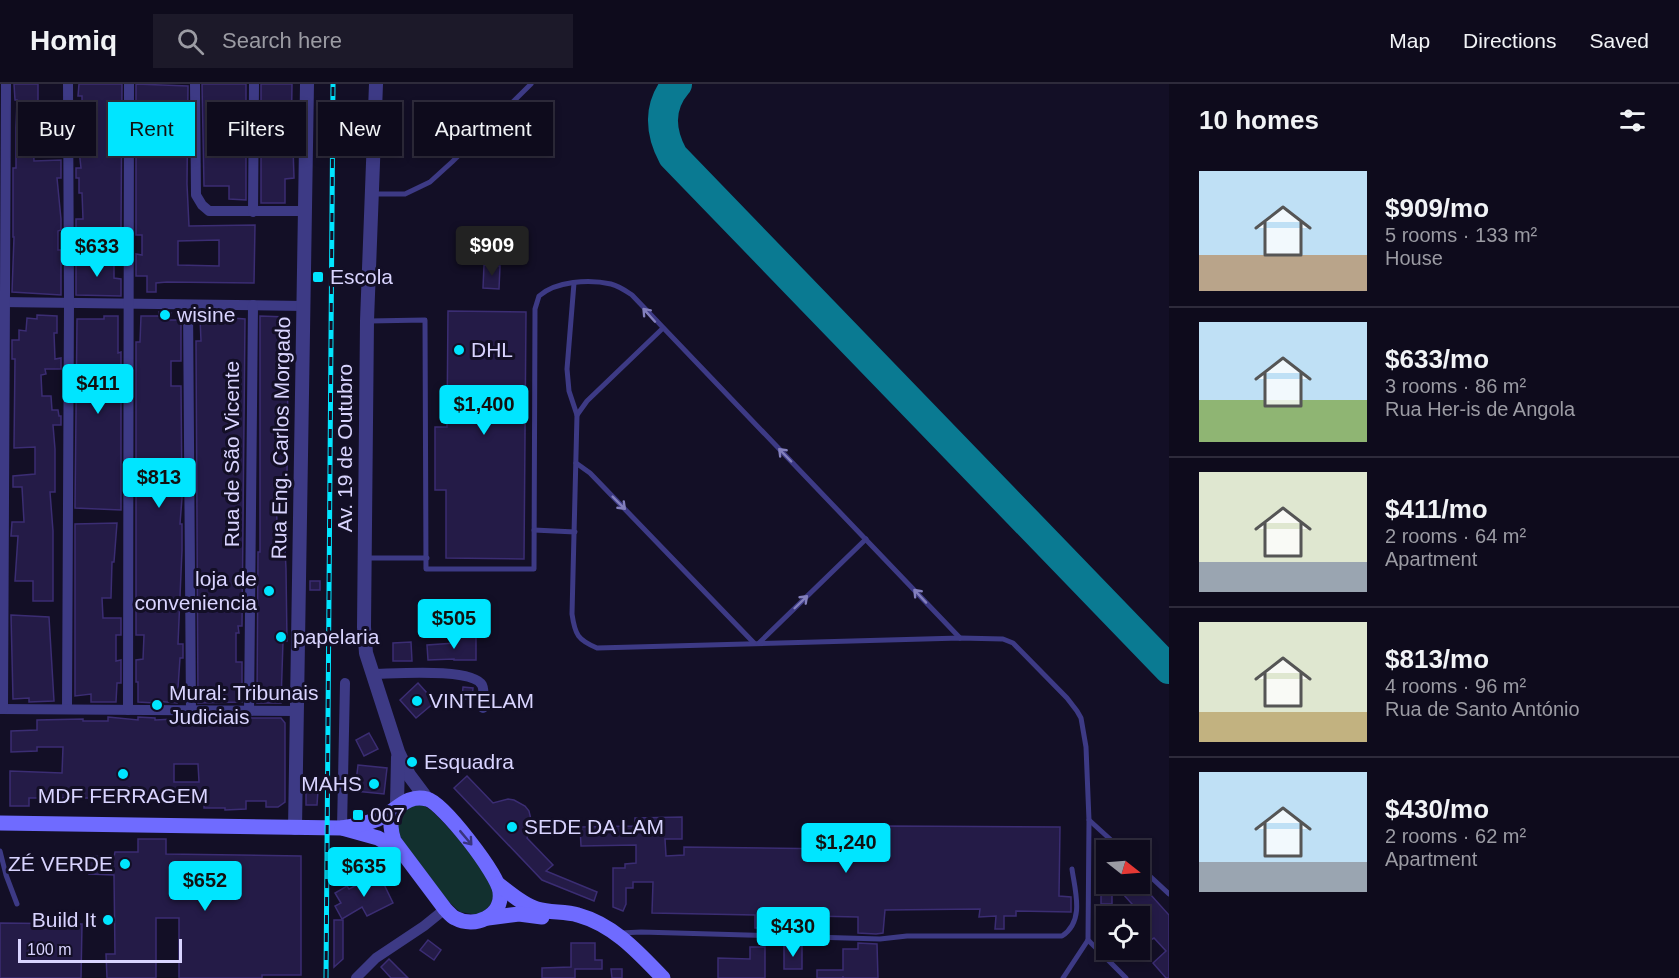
<!DOCTYPE html>
<meta charset="utf-8">
<style>
:root{--surface:#0e0b1c;--page:#1c1929;--text:#f1f3f6;--muted:#9b9ba3;--line:#2e2b3b;--accent:#00e5ff}
body{margin:0;font-family:Helvetica,sans-serif;background:var(--page);color:var(--text);height:100vh;display:flex;flex-direction:column;font-size:22px;white-space:nowrap}
*{box-sizing:border-box;margin:0}
p{font-size:20px;color:var(--muted)}
.icon{flex:none;width:33px;height:33px;fill:none;stroke:currentColor;stroke-width:2;stroke-linecap:round;stroke-linejoin:round}
.map{position:relative;flex:1;overflow:hidden}
.side{display:flex;flex-direction:column;background:var(--surface);width:510px}
.side>*{flex:none}
.banner{position:absolute;left:18px;top:18px;width:570px;height:54px;display:flex;gap:12px}
.needle{width:39px;rotate:107deg}
.tools{position:absolute;left:1096px;top:756px;display:grid;gap:12px}
.tools a{display:grid;place-items:center;width:54px;height:54px;border-radius:0px;background:var(--surface);box-shadow:0 3px 9px #0003,0 0 0 2px var(--line);font-size:30px}
.scale{position:absolute;left:18px;bottom:15px;width:164px;box-sizing:border-box;padding-left:6px;border:3px solid #d9d4ff;border-top:0;font-size:16px;line-height:21px;white-space:nowrap;color:#d9d4ff;-webkit-text-stroke:4px #130f26;paint-order:stroke}
.price{position:absolute;translate:-50% -51px;padding:0 14px;border-radius:6px;background:var(--accent);color:#111;font-size:20px;line-height:39px;filter:drop-shadow(0 2px 3px #0008)}
.price::after{content:'';position:absolute;left:50%;top:36px;width:18px;height:14px;margin-left:-9px;background:inherit;clip-path:polygon(0 0,100% 0,50% 100%)}
.price.active{background:#222;color:#fff}
ul{padding:0;list-style:none}
li{display:flex;align-items:center;gap:18px;height:150px;padding:0 30px}
li+li{border-top:2px solid var(--line)}
li span{display:grid;place-items:center;flex:none;width:168px;height:120px;border-radius:0px;color:#555}
li>.icon{margin-inline-start:auto}
span .icon{width:72px;height:72px;fill:#fffc;stroke-width:1}
li b{font-size:26px}
h2{display:flex;justify-content:space-between;align-items:center;height:72px;padding:0 30px;font-size:26px}
.pill{padding:0 21px;border-radius:0px;background:var(--surface);box-shadow:0 3px 9px #0003,0 0 0 2px var(--line);font-size:21px;line-height:54px}
.pill.active{background:var(--accent);color:#111}
header{display:flex;align-items:center;gap:36px;box-sizing:border-box;height:84px;padding:0 30px;background:var(--surface);border-bottom:2px solid var(--line)}
header strong{font-size:28px}
nav{display:flex;gap:33px;margin-inline-start:auto;font-size:21px}
.search{width:420px;height:54px;background:var(--page);display:flex;align-items:center;gap:15px;box-sizing:border-box;padding:0 21px;border-radius:0px;color:var(--muted);font-size:22px}
main{display:flex;flex:1;min-height:0}
.map>svg:first-child{display:block}
.green{fill:#12302f}
.lines{fill:none;stroke-linecap:round;stroke-linejoin:round}
.taxiway{stroke:#0a7a92;stroke-width:30}
.building{fill:#241b47;stroke:#3b2d73;stroke-width:1.5;fill-rule:evenodd}
.service{stroke:#3d3a85;stroke-width:5}
.minor{stroke:#3d3a85;stroke-width:10}
.tertiary{stroke:#3d3a85;stroke-width:14}
.secondary{stroke:#6f6bff;stroke-width:15}
.rail-casing{stroke:#00e5ff;stroke-width:5}
.rail{stroke:#130f26;stroke-width:3;stroke-dasharray:9;stroke-linecap:butt}
.oneway{stroke:#837fbc}
.oneway2{stroke:#38347d}
.poi-dot{fill:#00e5ff;stroke:#130f26;stroke-width:2}
.labels{text-anchor:middle;stroke-width:6;stroke-linejoin:round;paint-order:stroke}
.poi-label{font-size:21px;fill:#d9d4ff;stroke:#130f26;text-anchor:start}
.street-label{font-size:21px;fill:#d9d4ff;stroke:#130f26}
</style>
<header>
<strong>Homiq</strong>
<div class="search"><svg class="icon" aria-label="search" viewBox="0 0 24 24"><circle cx="10" cy="10" r="6"/><path d="M15 15l6 6"/></svg>Search here</div>
<nav><a>Map</a><a>Directions</a><a>Saved</a></nav>
</header>
<main>
<div class="map">
<svg width="1169" height="894" viewBox="0 0 1169 894">
<rect width="100%" height="100%" fill="#130f26"/>
<path class="green" d="M408,721H423L432,727C448,742 491,789 493,810C494,821 485,826 478,831L460,828L449,818L398,752V729Z"/>
<g class="lines">
<path class="taxiway" d="M677,0C658,22 660,48 673,72L1169,585"/>
</g>
<g class="building">
<path d="M14,0H38V18L61,17V53L33,54L34,77L61,76V94H57L61,135V146L58,147V166H61V211L12,208L14,153H13V84H16V44L17,16H15Z"/>
<path d="M79,0H122L121,146L76,149V135H83L82,109H79V94H76V84H81L78,57L79,46L91,47L92,22H82V12H78Z"/>
<path d="M136,0L188,2L187,100L189,142L255,141L254,199L167,198L156,199V208H147V192H136V170L142,171V151H136ZM219,156V182L178,181V157Z"/>
<path d="M202,0H246V116L229,115V102H204Z"/>
<path d="M261,0H292L291,63H293L294,94L285,95V119H261Z"/>
<path d="M462,149L476,155L471,166L458,160Z"/>
<path d="M76,166H79V176H114V194L121,195V212L76,211Z"/>
<path d="M484,181L500,182L499,205L483,204Z"/>
<path d="M448,227L526,228L524,475L446,474V406H435V343H447Z"/>
<path d="M159,228L171,229L170,236H181V277H171V302H181L182,414L180,440H182V466L178,560H183V574H180L177,619L155,617V619L138,618V598H136V576L143,575L144,551H136V258H140L141,232H159Z"/>
<path d="M37,231L57,232V249H54L55,275L61,274V285H45L46,290L41,291L42,312H51L52,326H58L59,332H61V341H53L55,365V408H50L53,447V517H33V497H15L18,452H11L12,438H24L22,403H13V392L35,390V363L14,364L15,275H12V256H19V246L26,247L27,234L37,235Z"/>
<path d="M104,232H118V269L121,268V426L75,424L77,235H104Z"/>
<path d="M260,232L287,233V255H279L278,277H288L287,393H283V415H276L277,438H282L281,464H285L286,485L287,557H283L281,619H257L258,468H260Z"/>
<path d="M219,233L245,235L242,542H238L239,549H236V578H242V618L198,619L196,257H201L200,234Z"/>
<path d="M117,439L114,478H112L111,514H102L103,534H121V551H116V577L121,576V599H117L116,618H91V610L75,612V440Z"/>
<rect x="310" y="497" width="10" height="9"/>
<path d="M11,531L49,533L54,617L29,618V614L13,615Z"/>
<path d="M455,551L476,553V576H454V575L428,576L427,561L455,559Z"/>
<path d="M411,558L412,577H393V559Z"/>
<path d="M418,599L435,618L416,634L400,616Z"/>
<path d="M463,603L473,604L472,615H462Z"/>
<path d="M108,633L138,636V633L155,634V636L195,634H281L285,639V718L278,723H266V717H246V725L225,726V724H204V718L158,717V709H89V714H29V722H10V687L62,689L63,663H37V667L11,668V647L37,646V636L83,635V637H108ZM174,680H198L199,698H174Z"/>
<path d="M369,649L378,665L364,672L356,656Z"/>
<path d="M358,681L387,684L384,710L355,707Z"/>
<path d="M467,692L493,719L508,715L514,716L525,722L529,727L532,740L527,754L553,781L546,787L597,808L594,817L542,796L454,704Z"/>
<path d="M306,706H318L317,721H306Z"/>
<path d="M682,733V755H665L666,772L684,771V763L837,765V755L889,758V742L1060,743L1059,812L1071,813V828L1016,827V832H1004V845H995L996,832L979,833L980,825L885,826L883,849L876,850L858,849V833L766,831V844H755V831L652,829L653,798H633V804H626V820L623,827L613,823V784H625V780L636,779V761L581,762L580,743L635,742V734Z"/>
<path d="M138,755H166V770L301,772V891H262V894H179V834H156V894H107L106,870H115L114,791L89,790V782L85,781L86,772L114,773L115,768H138Z"/>
<path d="M379,790L393,819L367,832L362,823L342,835L335,822L341,819L335,809L347,802L349,805Z"/>
<path d="M1114,800H1141L1169,831V894H1166L1153,879L1166,867L1154,854L1140,862V832H1119L1132,820Z"/>
<rect x="1101" y="803" width="11" height="17"/>
<path d="M334,836H343V875L334,883Z"/>
<path d="M0,839L82,840L81,894H0Z"/>
<path d="M428,856L441,866L434,876L420,866Z"/>
<path d="M571,859H595V876H602V885H575V894H542V884L571,883Z"/>
<path d="M858,859L877,860L878,894H843V892V894H817V886H843V865H858Z"/>
<rect x="784" y="862" width="18" height="23"/>
<path d="M750,863H765V894H718V874L750,875Z"/>
<path d="M389,875L408,894H391L381,883Z"/>
<path d="M611,885H622V894H612Z"/>
</g>
<g class="lines">
<g class="service">
<path d="M374,110H405L430,98L452,78L531,0"/>
<path d="M574,199L567,285L569,307L577,331"/>
<path d="M369,237L425,236L426,485H534L535,225L539,212C556,197 589,195 611,200C619,202 626,207 632,211L960,554"/>
<path d="M662,245L587,317L577,331L572,530C575,551 578,556 597,564L960,554L1003,555L1013,559L1067,614L1077,627L1081,634L1086,663L1089,736L1088,856L1063,894"/>
<path d="M576,379L590,389L754,559"/>
<path d="M534,446L575,448"/>
<path d="M365,474H427"/>
<path d="M759,559L866,455"/>
<path d="M1089,736L1122,766"/>
<path d="M0,767L6,791L17,820"/>
<path d="M1140,783L1169,810"/>
<path d="M621,849L641,848L880,855L907,852H1062C1085,837 1075,807 1072,785"/>
<path d="M1088,856L1126,894"/>
</g>
<g class="minor">
<path d="M195,0L196,111L202,121L209,127H306"/>
<path d="M253,128L254,0"/>
<path d="M0,218L304,222"/>
<path d="M188,221L191,627"/>
<path d="M372,590C392,590 472,583 482,601C485,607 483,617 483,624"/>
<path d="M67,624L69,219L68,0"/>
<path d="M0,625L297,627"/>
<path d="M3,625L6,0"/>
<path d="M128,626L129,0"/>
<path d="M249,628L253,221"/>
<path d="M342,744L345,599"/>
<path d="M356,894L376,874L424,842L445,825"/>
</g>
<g class="tertiary">
<path d="M376,0L367,237L364,543L366,569L398,668L409,691L427,715"/>
<path d="M397,722L398,673"/>
<path d="M295,744L307,0"/>
</g>
<g class="secondary">
<path d="M0,739L342,744L378,754L399,766"/>
<path d="M342,744C354,742 366,740 378,735C395,729 406,709 427,715C443,719 498,790 500,808C503,832 475,845 455,834C451,832 448,828 445,825L394,757C390,746 390,738 392,727"/>
<path d="M498,800C510,809 523,821 537,825C550,829 565,827 578,831C614,841 638,868 663,894"/>
<path d="M488,834L519,830L542,833"/>
</g>
<defs>
<path id="rail" d="M326,894L333,0"/>
</defs>
<use href="#rail" class="rail-casing"/>
<use href="#rail" class="rail"/>
</g>
<defs><path id="oneway-shaft" d="M-6 0H5M1.5-3L5.5 0L1.5 3" fill="none" stroke-width="1.6" stroke-linecap="round" stroke-linejoin="round" transform="scale(1.5)"/></defs>
<g class="oneway">
<use href="#oneway-shaft" transform="translate(649 231) rotate(-132)"/>
<use href="#oneway-shaft" transform="translate(785 371) rotate(-134)"/>
<use href="#oneway-shaft" transform="translate(619 419) rotate(45)"/>
<use href="#oneway-shaft" transform="translate(920 512) rotate(-133)"/>
<use href="#oneway-shaft" transform="translate(801 518) rotate(-44)"/>
</g>
<use class="oneway2" href="#oneway-shaft" transform="translate(466 754) rotate(50)"/>
<g class="poi-dot">
<rect x="312" y="187" width="12" height="12" rx="3"/>
<circle cx="165" cy="231" r="6"/>
<circle cx="459" cy="266" r="6"/>
<circle cx="269" cy="507" r="6"/>
<circle cx="281" cy="553" r="6"/>
<circle cx="417" cy="617" r="6"/>
<circle cx="157" cy="621" r="6"/>
<circle cx="412" cy="678" r="6"/>
<circle cx="123" cy="690" r="6"/>
<circle cx="374" cy="700" r="6"/>
<rect x="352" y="725" width="12" height="12" rx="3"/>
<circle cx="512" cy="743" r="6"/>
<circle cx="125" cy="780" r="6"/>
<circle cx="108" cy="836" r="6"/>
</g>
<g class="labels">
<g class="poi-label">
<text x="330" y="200">Escola</text>
<text x="177" y="238">wisine</text>
<text x="471" y="273">DHL</text>
<text x="257" y="502" text-anchor="end">loja de<tspan x="257" dy="24">conveniencia</tspan></text>
<text x="293" y="560">papelaria</text>
<text x="169" y="616">Mural: Tribunais<tspan x="169" dy="24">Judiciais</tspan></text>
<text x="429" y="624">VINTELAM</text>
<text x="424" y="685">Esquadra</text>
<text x="362" y="707" text-anchor="end">MAHS</text>
<text x="123" y="719" text-anchor="middle">MDF FERRAGEM</text>
<text x="370" y="738">007</text>
<text x="524" y="750">SEDE DA LAM</text>
<text x="113" y="787" text-anchor="end">ZÉ VERDE</text>
<text x="96" y="843" text-anchor="end">Build It</text>
</g>
<g class="street-label">
<text transform="translate(281 354) rotate(-89)" y="7">Rua Eng. Carlos Morgado</text>
<text transform="translate(345 364) rotate(-90)" y="7">Av. 19 de Outubro</text>
<text transform="translate(232 370) rotate(-90)" y="7">Rua de São Vicente</text>
</g>
</g>
</svg>
<div class="tools">
<a><svg class="needle" viewBox="-14 -14 28 28"><path d="M0-13l5 13h-10z" fill="#e53935"/><path d="M0 13l5-13h-10z" fill="#9b9ba3"/></svg></a>
<a><svg class="icon" aria-label="locate" viewBox="0 0 24 24"><circle cx="12" cy="12" r="6"/><path d="M12 2v4M12 18v4M2 12h4M18 12h4"/></svg></a>
</div>
<div class="scale">100 m</div>
<b class="price active" style="left:492px;top:193px">$909</b>
<b class="price" style="left:97px;top:194px">$633</b>
<b class="price" style="left:98px;top:331px">$411</b>
<b class="price" style="left:484px;top:352px">$1,400</b>
<b class="price" style="left:159px;top:425px">$813</b>
<b class="price" style="left:454px;top:566px">$505</b>
<b class="price" style="left:846px;top:790px">$1,240</b>
<b class="price" style="left:364px;top:814px">$635</b>
<b class="price" style="left:205px;top:828px">$652</b>
<b class="price" style="left:793px;top:874px">$430</b>
<div class="banner">
<a class="pill">Buy</a>
<a class="pill active">Rent</a>
<a class="pill">Filters</a>
<a class="pill">New</a>
<a class="pill">Apartment</a>
</div>
</div>
<section class="side">
<h2>10 homes<svg class="icon" aria-label="filters" viewBox="0 0 24 24"><path d="M4 7h16M4 17h16"/><circle cx="9" cy="7" r="2"/><circle cx="15" cy="17" r="2"/></svg></h2>
<ul>
<li><span style="background:linear-gradient(#bfe0f5 70%,#b9a48a 0)"><svg class="icon" aria-label="home" viewBox="0 0 24 24"><path d="M3 11l9-7 9 7M6 9v11h12V9"/></svg></span><div><b>$909/mo</b><p>5 rooms · 133 m²</p><p>House</p></div></li>
<li><span style="background:linear-gradient(#bfe0f5 65%,#8fb573 0)"><svg class="icon" aria-label="home" viewBox="0 0 24 24"><path d="M3 11l9-7 9 7M6 9v11h12V9"/></svg></span><div><b>$633/mo</b><p>3 rooms · 86 m²</p><p>Rua Her-is de Angola</p></div></li>
<li><span style="background:linear-gradient(#dfe7d0 75%,#9aa5b1 0)"><svg class="icon" aria-label="home" viewBox="0 0 24 24"><path d="M3 11l9-7 9 7M6 9v11h12V9"/></svg></span><div><b>$411/mo</b><p>2 rooms · 64 m²</p><p>Apartment</p></div></li>
<li><span style="background:linear-gradient(#dfe7d0 75%,#c2b280 0)"><svg class="icon" aria-label="home" viewBox="0 0 24 24"><path d="M3 11l9-7 9 7M6 9v11h12V9"/></svg></span><div><b>$813/mo</b><p>4 rooms · 96 m²</p><p>Rua de Santo António</p></div></li>
<li><span style="background:linear-gradient(#bfe0f5 75%,#9aa5b1 0)"><svg class="icon" aria-label="home" viewBox="0 0 24 24"><path d="M3 11l9-7 9 7M6 9v11h12V9"/></svg></span><div><b>$430/mo</b><p>2 rooms · 62 m²</p><p>Apartment</p></div></li>
</ul>
</section>
</main>
